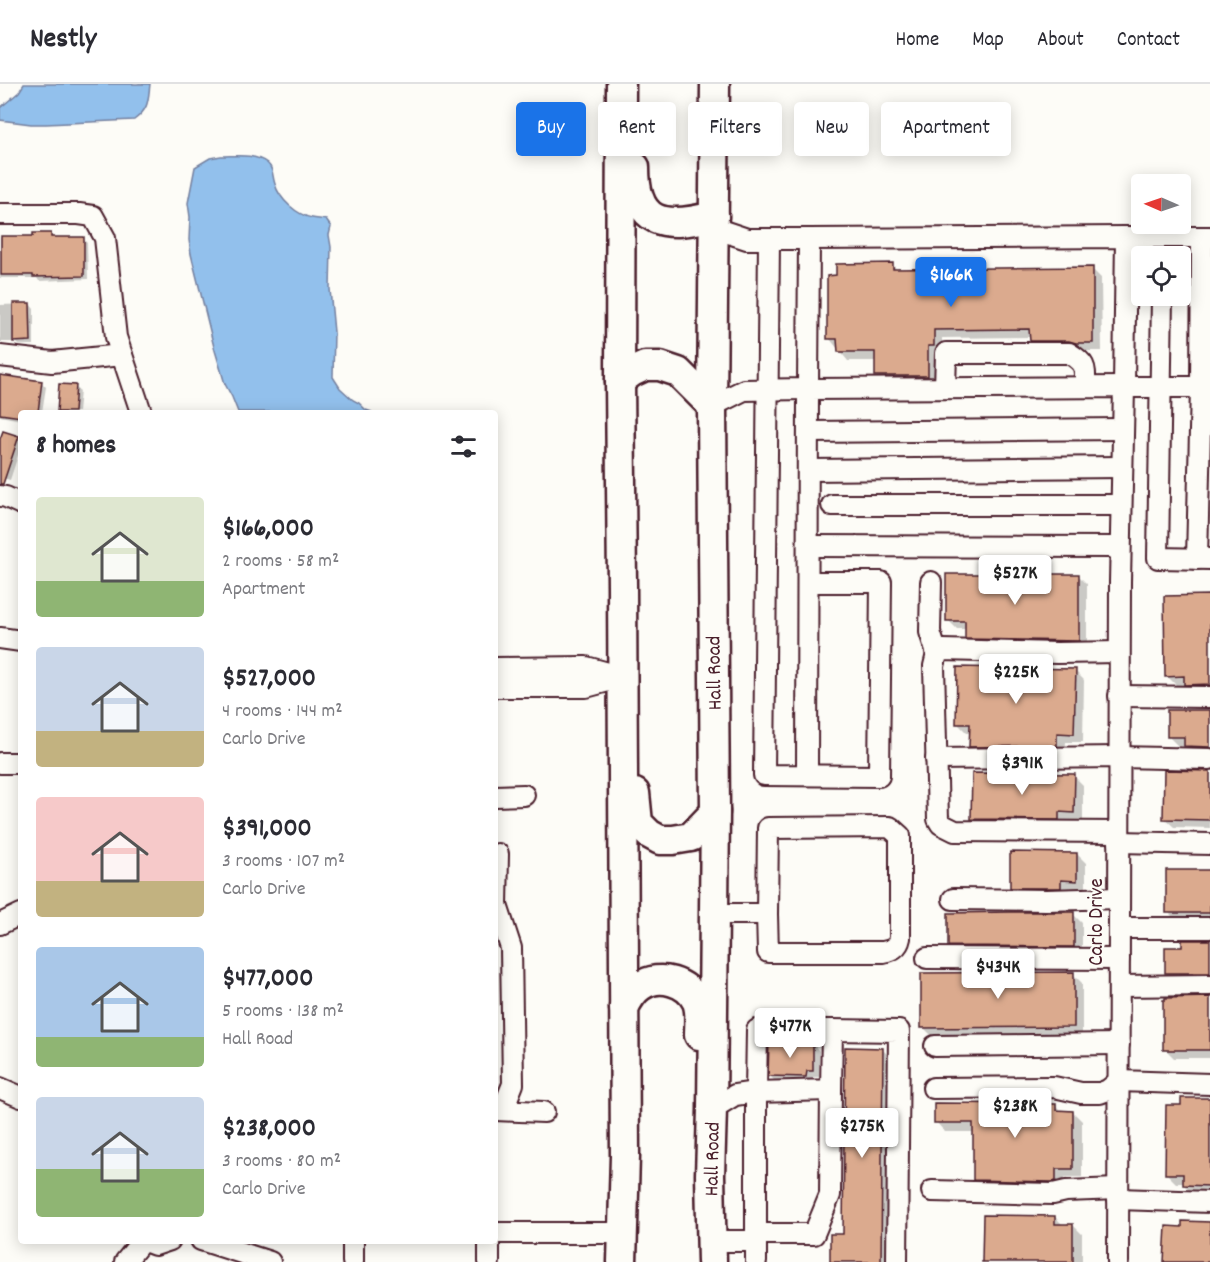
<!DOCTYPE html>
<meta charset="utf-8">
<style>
:root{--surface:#fff;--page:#f7f7f7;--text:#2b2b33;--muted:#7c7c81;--line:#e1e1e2;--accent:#1a73e8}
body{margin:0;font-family:Dekko,sans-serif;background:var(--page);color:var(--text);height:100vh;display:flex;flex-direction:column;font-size:22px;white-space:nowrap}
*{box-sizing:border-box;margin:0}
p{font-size:20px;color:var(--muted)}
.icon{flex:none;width:33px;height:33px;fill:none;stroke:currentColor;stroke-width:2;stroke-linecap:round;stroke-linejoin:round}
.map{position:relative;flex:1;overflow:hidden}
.drawer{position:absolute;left:18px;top:326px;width:480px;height:834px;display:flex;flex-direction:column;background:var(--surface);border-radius:6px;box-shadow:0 3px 15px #0003}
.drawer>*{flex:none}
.guide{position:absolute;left:516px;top:18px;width:570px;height:54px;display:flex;gap:12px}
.needle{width:39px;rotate:272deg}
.fabs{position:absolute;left:1131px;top:90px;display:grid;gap:12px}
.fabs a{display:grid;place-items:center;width:60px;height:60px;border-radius:6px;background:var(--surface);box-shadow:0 3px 15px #0003;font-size:30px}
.price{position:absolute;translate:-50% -51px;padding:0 14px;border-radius:6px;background:#fff;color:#222;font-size:20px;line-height:39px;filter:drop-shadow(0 2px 3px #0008)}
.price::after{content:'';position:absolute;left:50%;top:36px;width:18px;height:14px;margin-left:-9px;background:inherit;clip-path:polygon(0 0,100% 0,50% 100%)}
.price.current{background:var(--accent);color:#fff}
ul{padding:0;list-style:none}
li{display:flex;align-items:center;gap:18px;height:150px;padding:0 18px}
li span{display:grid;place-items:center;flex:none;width:168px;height:120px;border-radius:6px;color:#555}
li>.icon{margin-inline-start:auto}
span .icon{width:72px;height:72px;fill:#fffc;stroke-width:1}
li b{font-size:26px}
h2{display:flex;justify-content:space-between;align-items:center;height:72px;padding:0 18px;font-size:26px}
.tag{padding:0 21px;border-radius:6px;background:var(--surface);box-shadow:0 3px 15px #0003;font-size:21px;line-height:54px}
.tag.current{background:var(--accent);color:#fff}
header{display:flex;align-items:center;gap:36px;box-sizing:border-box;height:84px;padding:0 30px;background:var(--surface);border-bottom:2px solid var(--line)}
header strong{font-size:28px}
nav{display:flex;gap:33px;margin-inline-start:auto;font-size:21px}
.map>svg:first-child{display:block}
.water{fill:#92c0ec;stroke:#75809f;stroke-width:1.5}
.shadow{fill:#0003}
.building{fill:#dbaa8e;stroke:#4a1f2b;stroke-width:1.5}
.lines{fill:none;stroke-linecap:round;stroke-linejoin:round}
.minor-casing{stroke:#4a1f2b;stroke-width:24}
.highway-casing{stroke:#4a1f2b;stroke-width:33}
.minor{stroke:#fdfcf7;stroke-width:20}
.highway{stroke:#fdfcf7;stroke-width:28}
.labels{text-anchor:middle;stroke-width:4.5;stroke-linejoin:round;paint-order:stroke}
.street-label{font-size:21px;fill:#4a1f2b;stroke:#fdfcf7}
</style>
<header>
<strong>Nestly</strong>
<nav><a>Home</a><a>Map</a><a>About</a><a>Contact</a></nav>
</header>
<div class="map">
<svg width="1210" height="1178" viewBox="0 0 1210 1178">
<rect width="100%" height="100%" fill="#fdfcf7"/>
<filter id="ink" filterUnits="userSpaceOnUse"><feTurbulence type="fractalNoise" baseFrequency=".0167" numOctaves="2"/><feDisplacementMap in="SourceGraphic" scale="12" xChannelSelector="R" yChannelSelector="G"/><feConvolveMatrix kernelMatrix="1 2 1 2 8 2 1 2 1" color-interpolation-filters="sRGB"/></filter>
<g filter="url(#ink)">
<g class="water">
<path d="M24,0H150C148,17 149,25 134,36L46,40H31L0,36V24L19,8Z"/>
<path d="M221,72C236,72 254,69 267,79C274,85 272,92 275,100C279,115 297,131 312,134C317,135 322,135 326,136L331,143L329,151L331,163L330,205L334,248L333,293L340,304L353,316L359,319L366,326L372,328H238L232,313L225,300L214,263L191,170L189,156L190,133L188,119L195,83L210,74Z"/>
</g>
<g class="shadow">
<path d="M50,150L55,155H83L87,159L88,195L39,197L37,194H0V154L35,153Z"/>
<path d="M893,181L898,187L1092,185L1101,194L1102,267H1086L1079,265H1040L1031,256V253L942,254V270L937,300H886L877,291V277H848L829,254Z"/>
<path d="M30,220L34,225V261H19L16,258H0V221Z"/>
<path d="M0,293L42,299L46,303L42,328H21V336L0,332Z"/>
<path d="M60,302L75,303L80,307L78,328H58Z"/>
<path d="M18,354L21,357V362L10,396L0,393V359Z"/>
<path d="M1078,491L1087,500V565L976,563L967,554V545H957L948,536Z"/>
<path d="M1210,513V609H1195L1186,601H1176L1167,592Z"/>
<path d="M1075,587L1084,596L1083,658H1066L1065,670L980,671L970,662L971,649H967L958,640Z"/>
<path d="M1210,628V671H1195L1186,662H1178L1169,653Z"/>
<path d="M1210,688V744L1174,743L1164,734Z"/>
<path d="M1074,692L1083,701V737H1067V744H981L972,734Z"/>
<path d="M1077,770L1086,779V805H1069V812H1020L1011,803Z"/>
<path d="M1210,788V837H1177L1168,828Z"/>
<path d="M1073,830L1082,839V871H958L949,861Z"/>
<path d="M1210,858V898H1176L1167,889L1184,864Z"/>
<path d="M1073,890L1082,899V952H932L923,943Z"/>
<path d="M1210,914V974H1174L1165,965Z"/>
<path d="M813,960L819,967V993H813V999L776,998L770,992Z"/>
<path d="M882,965L889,972L887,1178H832L845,1152Z"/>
<path d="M1210,1016V1110H1193L1184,1101V1099H1176L1167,1090L1183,1023Z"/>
<path d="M1055,1021L1062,1028H1073L1082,1037V1093H1065L1064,1106L984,1104L975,1095V1048H945L936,1038Z"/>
<path d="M1055,1133L1063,1141H1073L1082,1150V1178H984Z"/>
</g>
<g class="building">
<path d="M33,149H51V153H84V192L33,193V191H1V152H33Z"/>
<path d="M893,179V185L1093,183V259H1076L1069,257H1030L1029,245L934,246V262H928V292H875V268H838L837,255H827V192L836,191V180Z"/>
<path d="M13,219H30L31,257L13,258Z"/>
<path d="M0,291L42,297L38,328H21V333L0,330Z"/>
<path d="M59,300L76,301L74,328H57Z"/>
<path d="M3,347L19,352L3,400H0V355Z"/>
<path d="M946,490H1079V557L965,555V537H946Z"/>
<path d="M1210,511V600L1184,601V592L1165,593L1164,512Z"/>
<path d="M957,583L1076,585L1074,650L1057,649V662L969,663L970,640H956Z"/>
<path d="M1167,626H1210V663L1184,662V653H1167Z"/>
<path d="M1164,686L1210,687V736L1163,735Z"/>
<path d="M972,689L1075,690L1074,729L1059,728V736L971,735Z"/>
<path d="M1010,768L1077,769V797L1061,796V804H1010Z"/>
<rect x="1166" y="786" width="44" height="43"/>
<path d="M1010,828H1074V863L948,862V829Z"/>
<path d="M1182,856H1210V889H1165V863H1182Z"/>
<path d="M1074,888V943L921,944V889Z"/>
<path d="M1210,913V966H1163V916H1165V914Z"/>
<path d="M769,958H813V987H807L806,993L768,992Z"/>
<path d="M845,963L883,964L881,1178H830V1150H843Z"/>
<path d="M1181,1014H1210V1102L1183,1101V1090H1165L1166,1021H1181Z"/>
<path d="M934,1019L1056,1020V1026L1073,1027V1085H1056V1097L1052,1098L973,1096V1039H934Z"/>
<path d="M983,1131L1055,1132V1140H1073V1178H982Z"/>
<path d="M1182,1137L1210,1138V1178H1164L1166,1142L1182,1143Z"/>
</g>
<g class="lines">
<defs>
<g id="minor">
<path d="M0,130H79L93,132L105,154L116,253L141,328"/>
<path d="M1126,153H1210"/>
<path d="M809,155L1126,153L1124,303H1210"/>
<path d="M769,156L764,691L879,692L881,498H808"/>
<path d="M1162,212L1158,474L1210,475"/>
<path d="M0,272L52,278L122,271"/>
<path d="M945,304L946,269H1069C1087,280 1085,283 1085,303"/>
<path d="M712,322L744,306L808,305L809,155H747L714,144"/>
<path d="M808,348L1123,345"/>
<path d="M808,386L1122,383"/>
<path d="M0,412L6,413L21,420"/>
<path d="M832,421H1121"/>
<path d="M808,462L1120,463"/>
<path d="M1197,475L1201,303L1202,153"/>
<path d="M931,498L930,548L937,570"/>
<path d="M0,554L21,557"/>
<path d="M495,584L586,583L623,593"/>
<path d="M495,603H586L623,593"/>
<path d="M1119,612L1210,613"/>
<path d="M936,675L1119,673L1210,675"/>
<path d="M0,679H21"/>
<path d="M807,691L808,305L1124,303L1120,498L1118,1178"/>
<path d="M495,712L524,711"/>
<path d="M1119,748L955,747L941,740L938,735L934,582L937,570L943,566L1057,569L1119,568"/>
<path d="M1119,758L1210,760"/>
<path d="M953,815L1047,816L1119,814"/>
<path d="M714,830H767L768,744L890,743L900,752V854C898,864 892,866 883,868H768L767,830"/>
<path d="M0,840L21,830"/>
<path d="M1119,844H1210"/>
<path d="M927,874L1119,875"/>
<path d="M1119,902L1210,901"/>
<path d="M935,962L1119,960"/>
<path d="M0,1004L21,1013"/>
<path d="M933,1004L1054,1003L1081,1009H1100L1108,1006L1119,997L1210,1000"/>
<path d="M712,1025L735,1011L756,1008L757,946H832"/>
<path d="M495,1026L507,1015L513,1000L511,864L497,821L498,770"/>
<path d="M495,1026L544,1028"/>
<path d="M932,1107L1053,1110L1066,1107L1118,1105"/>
<path d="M1118,1115L1210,1118"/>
<path d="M495,1149H622"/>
<path d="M756,1150H814L830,1111L831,1006"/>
<path d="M142,1156L155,1161L170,1156"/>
<path d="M201,1156L270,1178"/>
<path d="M712,1157H756"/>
<path d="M125,1178L142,1157"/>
<path d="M353,1178V1156"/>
<path d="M489,1178V1156"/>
<path d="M756,1178V1008L831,1006L832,946L899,947L897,1178"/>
</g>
<g id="highway">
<path d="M621,0L620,297L622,501L625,1072L622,1178"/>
<path d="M635,83C635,143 665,144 714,132"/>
<path d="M620,297L632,288L645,282H660L678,288L712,322"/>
<path d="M635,709L638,739L649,750L660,756H673L691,753L715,728"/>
<path d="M624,924C628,916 633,907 641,902C659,889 688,898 697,918C701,928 699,940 699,951"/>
<path d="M712,1178L710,1091L712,1025L715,728L712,322L715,0"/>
</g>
</defs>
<use href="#minor" class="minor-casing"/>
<use href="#highway" class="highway-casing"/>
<use href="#minor" class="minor"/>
<use href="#highway" class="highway"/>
</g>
</g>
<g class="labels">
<g class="street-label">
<text transform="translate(713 589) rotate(-91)" y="7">Hall Road</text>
<text transform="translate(1095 838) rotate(-90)" y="7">Carlo Drive</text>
<text transform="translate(711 1075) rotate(-89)" y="7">Hall Road</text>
</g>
</g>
</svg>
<div class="fabs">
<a><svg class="needle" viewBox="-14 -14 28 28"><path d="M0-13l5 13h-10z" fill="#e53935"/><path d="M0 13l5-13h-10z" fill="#7c7c81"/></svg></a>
<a><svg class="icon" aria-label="locate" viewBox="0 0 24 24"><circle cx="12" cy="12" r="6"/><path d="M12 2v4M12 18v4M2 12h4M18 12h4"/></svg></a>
</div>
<b class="price current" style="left:951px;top:224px">$166K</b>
<b class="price" style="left:1015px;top:522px">$527K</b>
<b class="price" style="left:1016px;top:621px">$225K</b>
<b class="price" style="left:1022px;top:712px">$391K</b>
<b class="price" style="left:998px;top:916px">$434K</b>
<b class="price" style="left:790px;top:975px">$477K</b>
<b class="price" style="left:1015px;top:1055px">$238K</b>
<b class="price" style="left:862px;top:1075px">$275K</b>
<div class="guide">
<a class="tag current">Buy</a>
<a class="tag">Rent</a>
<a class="tag">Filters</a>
<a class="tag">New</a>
<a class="tag">Apartment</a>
</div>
<section class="drawer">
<h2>8 homes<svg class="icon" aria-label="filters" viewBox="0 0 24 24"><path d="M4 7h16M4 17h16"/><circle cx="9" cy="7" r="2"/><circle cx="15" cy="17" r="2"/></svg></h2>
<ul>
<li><span style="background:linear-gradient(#dfe7d0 70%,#8fb573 0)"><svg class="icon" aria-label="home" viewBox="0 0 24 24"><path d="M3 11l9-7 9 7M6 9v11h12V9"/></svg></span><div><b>$166,000</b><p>2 rooms · 58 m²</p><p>Apartment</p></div></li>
<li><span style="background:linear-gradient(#c9d6e8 70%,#c2b280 0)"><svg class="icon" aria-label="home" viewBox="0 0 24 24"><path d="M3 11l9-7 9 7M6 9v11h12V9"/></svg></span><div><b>$527,000</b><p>4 rooms · 144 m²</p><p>Carlo Drive</p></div></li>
<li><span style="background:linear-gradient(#f6c9c9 70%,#c2b280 0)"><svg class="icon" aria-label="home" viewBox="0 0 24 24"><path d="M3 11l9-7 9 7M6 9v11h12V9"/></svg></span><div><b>$391,000</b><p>3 rooms · 107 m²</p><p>Carlo Drive</p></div></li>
<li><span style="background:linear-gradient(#a9c7e8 75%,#8fb573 0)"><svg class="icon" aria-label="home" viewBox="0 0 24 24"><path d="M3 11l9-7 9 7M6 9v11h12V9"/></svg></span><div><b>$477,000</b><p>5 rooms · 138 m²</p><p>Hall Road</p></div></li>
<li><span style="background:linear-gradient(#c9d6e8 60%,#8fb573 0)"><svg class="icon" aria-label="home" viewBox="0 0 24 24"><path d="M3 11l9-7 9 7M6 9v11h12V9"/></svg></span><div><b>$238,000</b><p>3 rooms · 80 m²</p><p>Carlo Drive</p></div></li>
</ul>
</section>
</div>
